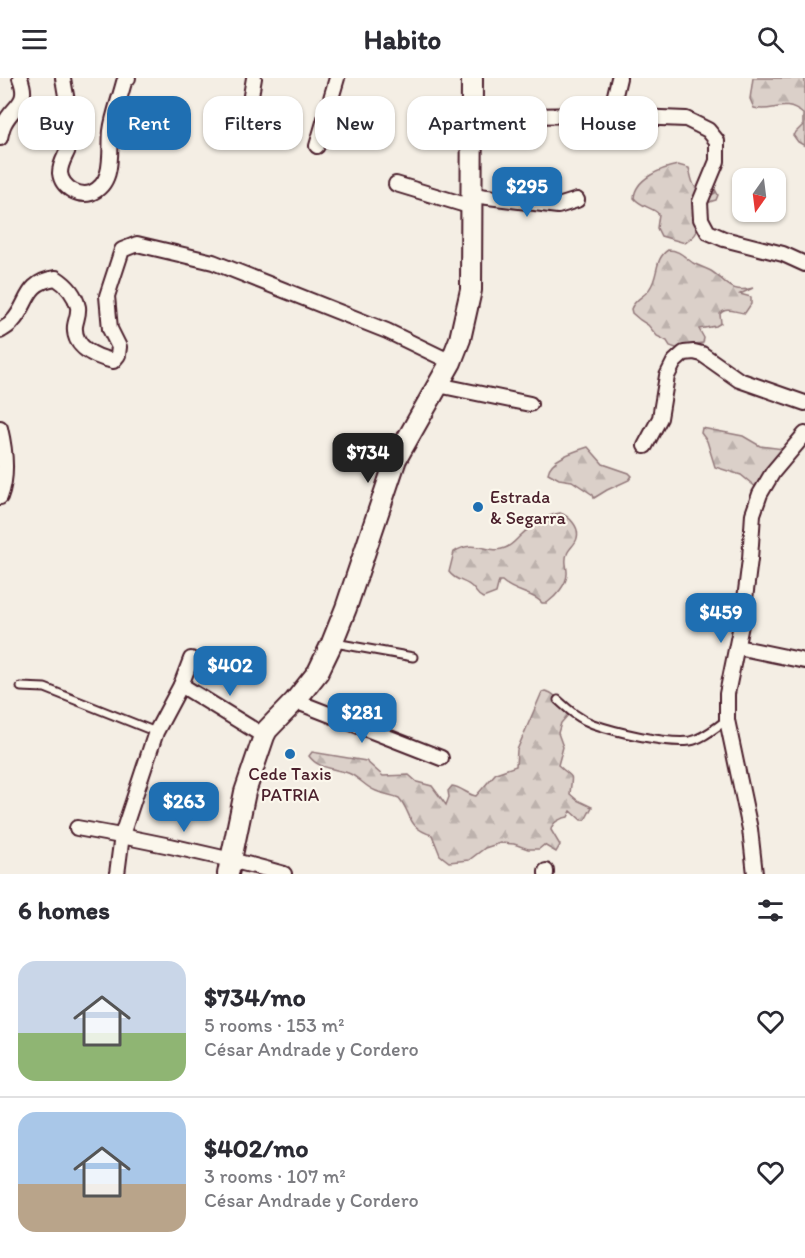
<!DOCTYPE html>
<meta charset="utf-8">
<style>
:root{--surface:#fff;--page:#f7f7f7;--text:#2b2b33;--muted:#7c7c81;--line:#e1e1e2;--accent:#1f6fb2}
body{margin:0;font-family:Itim,sans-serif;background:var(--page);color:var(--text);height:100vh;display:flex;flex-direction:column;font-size:22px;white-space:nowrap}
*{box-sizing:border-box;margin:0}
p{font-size:20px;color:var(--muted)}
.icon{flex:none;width:33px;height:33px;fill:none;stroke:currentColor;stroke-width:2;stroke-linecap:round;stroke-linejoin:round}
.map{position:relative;height:796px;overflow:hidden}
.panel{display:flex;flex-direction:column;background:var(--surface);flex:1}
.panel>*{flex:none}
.top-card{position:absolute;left:18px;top:18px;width:770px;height:54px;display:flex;gap:12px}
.needle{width:39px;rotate:194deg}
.tools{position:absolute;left:732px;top:90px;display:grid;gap:12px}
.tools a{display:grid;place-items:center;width:54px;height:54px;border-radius:12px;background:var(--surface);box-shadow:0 2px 4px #0004;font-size:30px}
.price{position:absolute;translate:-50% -51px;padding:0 14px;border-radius:12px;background:var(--accent);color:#fff;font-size:20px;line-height:39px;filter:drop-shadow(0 2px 3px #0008)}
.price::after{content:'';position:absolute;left:50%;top:36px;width:18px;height:14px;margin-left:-9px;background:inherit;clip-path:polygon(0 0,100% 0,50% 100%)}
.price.on{background:#222;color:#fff}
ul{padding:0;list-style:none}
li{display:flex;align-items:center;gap:18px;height:150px;padding:0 18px}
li+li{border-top:2px solid var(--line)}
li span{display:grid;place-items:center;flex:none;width:168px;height:120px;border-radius:18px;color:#555}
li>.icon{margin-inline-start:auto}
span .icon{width:72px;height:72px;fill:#fffc;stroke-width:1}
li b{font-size:26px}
h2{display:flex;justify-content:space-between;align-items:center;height:72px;padding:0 18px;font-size:26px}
.chip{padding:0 21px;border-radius:18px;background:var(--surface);box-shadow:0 2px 4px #0004;font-size:21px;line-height:54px}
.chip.on{background:var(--accent);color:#fff}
header{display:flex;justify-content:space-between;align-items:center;height:78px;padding:0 18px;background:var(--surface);font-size:27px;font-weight:700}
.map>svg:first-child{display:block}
.forest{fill:url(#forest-firs);stroke:#92787a;stroke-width:1.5}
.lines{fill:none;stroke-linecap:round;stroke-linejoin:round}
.lane-casing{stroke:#4a1f2b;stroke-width:11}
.street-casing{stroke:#4a1f2b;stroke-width:18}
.secondary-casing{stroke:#4a1f2b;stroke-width:24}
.lane{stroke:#fbf7ec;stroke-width:7}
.street{stroke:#fbf7ec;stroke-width:14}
.secondary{stroke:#fbf7ec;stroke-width:20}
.poi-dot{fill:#1f6fb2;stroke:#fbf7ec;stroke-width:2}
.labels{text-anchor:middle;stroke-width:4.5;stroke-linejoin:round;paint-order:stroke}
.poi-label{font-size:18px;fill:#4a1f2b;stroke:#fbf7ec;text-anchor:start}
</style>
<header><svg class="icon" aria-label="menu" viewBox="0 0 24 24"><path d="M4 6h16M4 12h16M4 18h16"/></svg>Habito<svg class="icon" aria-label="search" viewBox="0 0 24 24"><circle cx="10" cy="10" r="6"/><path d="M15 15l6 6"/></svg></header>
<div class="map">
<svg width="805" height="796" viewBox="0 0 805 796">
<defs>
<pattern id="forest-firs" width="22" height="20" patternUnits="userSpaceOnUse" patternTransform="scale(1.5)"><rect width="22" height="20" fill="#dbd0c9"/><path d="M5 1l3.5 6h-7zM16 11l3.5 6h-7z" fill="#bdb2ad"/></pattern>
</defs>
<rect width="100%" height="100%" fill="#f4eee4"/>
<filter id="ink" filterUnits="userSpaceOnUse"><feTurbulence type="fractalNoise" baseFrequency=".0167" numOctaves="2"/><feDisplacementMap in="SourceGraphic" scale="12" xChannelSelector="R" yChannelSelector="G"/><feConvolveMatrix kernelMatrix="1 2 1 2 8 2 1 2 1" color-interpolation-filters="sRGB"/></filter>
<g filter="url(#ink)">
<g class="forest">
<path d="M753,0H805V68L798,64L793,57L803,47V36C783,20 774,35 754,30L750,21Z"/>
<path d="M678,87L689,90C694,110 691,108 710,118L715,115V111L718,117L716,122C699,125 703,142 696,155C694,159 689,162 685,165L661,158L657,150L659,136C652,129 641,129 634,120C635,101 661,90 678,87Z"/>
<path d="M668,172C680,172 684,179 693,185C699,188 705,190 711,193C728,204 730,216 753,210L740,216L751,219V226L745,235C735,234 726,229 720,236L721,245L716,248L699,251L704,260L703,265L687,267L679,271L670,268L667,263L657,258L648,247L640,242L632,235L631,231C635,220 645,219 650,210C659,197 654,181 668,172Z"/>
<path d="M702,350L743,358L760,368L784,371L757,410L741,397L715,389L707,363L701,355Z"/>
<path d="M588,369L603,386L629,395L632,398L629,402L607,412L594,420L593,417L572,403L559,401L548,395C550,381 575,373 588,369Z"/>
<path d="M560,435C569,438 580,449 577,460C576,466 569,470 567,476C564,483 567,488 567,494C568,506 555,519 547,525H542C534,515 515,515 502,503H499L496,515L483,520C477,517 477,515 473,510C466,502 456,504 449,494L454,474C475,460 489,477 505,470C511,468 515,463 520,458C532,447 543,438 560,435Z"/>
<path d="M545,613C558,615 560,628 568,637L561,645L558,655L563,669L558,687C575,703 572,692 570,716L577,722L592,729L585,742H581L571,733L568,739C561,740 552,744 551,752L560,767L556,774L544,767L539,771H528L514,766L500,765L485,770L469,782L449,784L440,777L432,757C406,749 413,737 399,720C392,717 383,716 376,713C365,709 359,699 348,695C334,690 318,691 309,678L312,674L366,683L383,698L409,697L417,704L432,708L446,727L449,719L448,713L452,708C461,709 468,717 476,718L496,695L516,688L517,672L542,614Z"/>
</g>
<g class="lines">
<defs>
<g id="lane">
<path d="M335,565L413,579"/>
<path d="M21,609L45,610L156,654"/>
<path d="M558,622C569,632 579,641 593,646C616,654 666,666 690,663C703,661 716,649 727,642"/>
</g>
<g id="street">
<path d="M63,0C66,20 72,44 70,65C68,76 60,83 60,95C61,104 66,109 73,113C79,116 84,117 91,115C115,105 109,75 111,53C113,37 120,20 124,4L128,0"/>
<path d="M249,29L254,0"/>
<path d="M610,38L619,0"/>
<path d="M472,39L586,37L686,41L708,52L717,63V83L700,124L701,141L708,154L724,161L783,176L805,186"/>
<path d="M0,60C1,55 2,50 4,46C14,26 30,26 20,0"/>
<path d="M317,68L337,0"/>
<path d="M396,106L472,129"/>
<path d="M472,117L558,128L577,122"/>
<path d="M0,253C4,250 9,248 12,244C29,227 24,204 56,200C67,207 75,216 78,229C79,236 76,241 75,248C73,270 96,279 113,283L118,277L119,269L110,251L107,218L122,172L137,166L213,184L387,253L451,284"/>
<path d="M438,307L530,326"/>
<path d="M0,350C5,371 8,398 0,419"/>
<path d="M645,368L660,340L667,298L674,284L684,275L694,274L702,276L739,302L805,325"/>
<path d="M737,569L805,583"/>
<path d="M181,607L264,658"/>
<path d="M295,623L441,680"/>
<path d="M77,750C147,762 216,777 284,796"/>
<path d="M546,793V796"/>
<path d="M117,796L122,757L156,654L181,607L191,581"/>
<path d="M755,796L750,751L727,642V616L743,537L750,481L753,436L760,416L773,394L805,356"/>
</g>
<path id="secondary" d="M228,796L245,714L264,658L267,652L295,623L318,594L332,565L346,530L396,381L451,284L460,261L471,212L472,0"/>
</defs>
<use href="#lane" class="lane-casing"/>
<use href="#street" class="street-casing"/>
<use href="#secondary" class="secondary-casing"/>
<use href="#lane" class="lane"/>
<use href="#street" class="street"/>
<use href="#secondary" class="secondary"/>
</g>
</g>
<g class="poi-dot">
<circle cx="478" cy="429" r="6"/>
<circle cx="290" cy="676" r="6"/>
</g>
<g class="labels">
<g class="poi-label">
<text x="490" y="425">Estrada<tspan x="490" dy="21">&amp; Segarra</tspan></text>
<text x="290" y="702" text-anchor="middle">Cede Taxis<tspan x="290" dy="21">PATRIA</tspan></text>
</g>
</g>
</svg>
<div class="tools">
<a><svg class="needle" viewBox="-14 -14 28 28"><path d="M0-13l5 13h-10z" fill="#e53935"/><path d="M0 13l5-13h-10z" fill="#7c7c81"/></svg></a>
</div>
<b class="price" style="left:527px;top:140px">$295</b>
<b class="price on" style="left:368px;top:406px">$734</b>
<b class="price" style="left:721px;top:566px">$459</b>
<b class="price" style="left:230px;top:619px">$402</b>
<b class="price" style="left:362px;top:666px">$281</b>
<b class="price" style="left:184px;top:755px">$263</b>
<div class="top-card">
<a class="chip">Buy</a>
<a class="chip on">Rent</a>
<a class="chip">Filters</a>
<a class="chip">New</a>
<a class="chip">Apartment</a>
<a class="chip">House</a>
</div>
</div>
<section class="panel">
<h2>6 homes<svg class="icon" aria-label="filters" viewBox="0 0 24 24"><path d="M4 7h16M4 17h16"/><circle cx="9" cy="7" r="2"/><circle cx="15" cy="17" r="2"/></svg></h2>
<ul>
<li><span style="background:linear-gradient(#c9d6e8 60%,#8fb573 0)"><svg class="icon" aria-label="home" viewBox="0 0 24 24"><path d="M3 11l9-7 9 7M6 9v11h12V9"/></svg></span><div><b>$734/mo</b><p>5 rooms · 153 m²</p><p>César Andrade y Cordero</p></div><svg class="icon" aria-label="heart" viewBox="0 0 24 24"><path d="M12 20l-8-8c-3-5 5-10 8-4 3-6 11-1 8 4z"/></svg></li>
<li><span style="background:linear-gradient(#a9c7e8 60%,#b9a48a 0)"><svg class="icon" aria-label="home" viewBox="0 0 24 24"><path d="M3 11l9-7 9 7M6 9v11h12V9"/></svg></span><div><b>$402/mo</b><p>3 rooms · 107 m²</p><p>César Andrade y Cordero</p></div><svg class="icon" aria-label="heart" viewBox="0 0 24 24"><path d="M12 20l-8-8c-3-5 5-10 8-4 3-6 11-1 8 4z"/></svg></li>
</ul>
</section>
